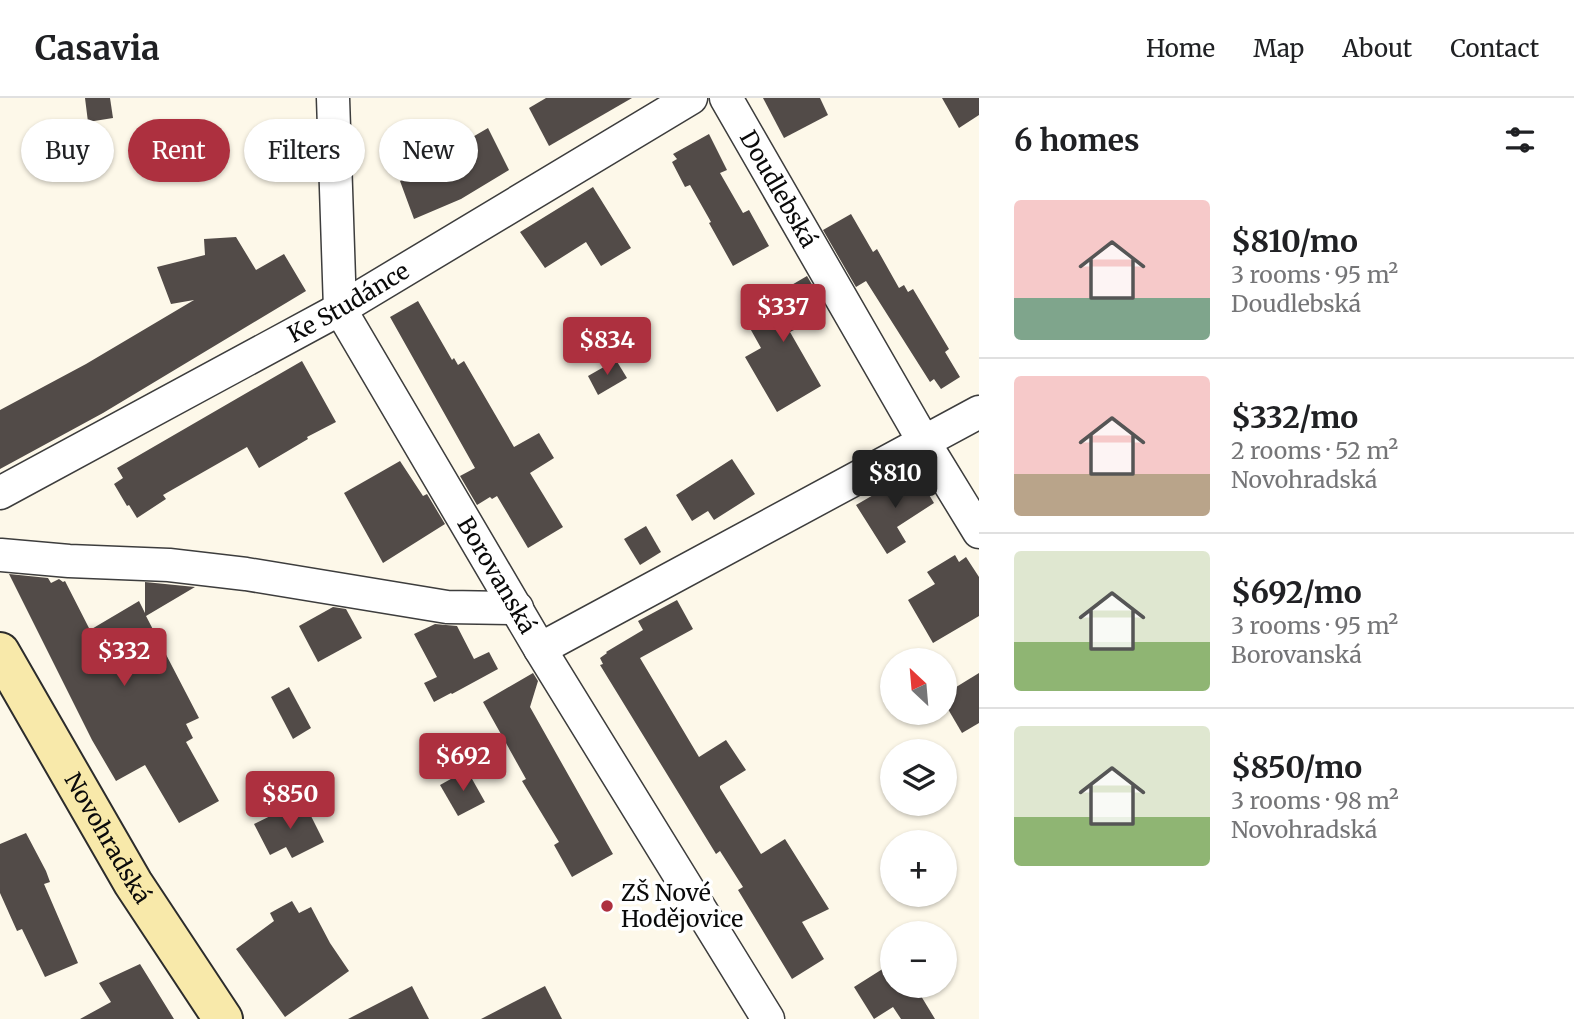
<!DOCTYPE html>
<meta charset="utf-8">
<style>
:root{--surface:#fff;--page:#f2f2f2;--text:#202124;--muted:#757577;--line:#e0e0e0;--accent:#ad303f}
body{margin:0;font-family:Merriweather,serif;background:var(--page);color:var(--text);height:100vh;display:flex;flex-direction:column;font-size:26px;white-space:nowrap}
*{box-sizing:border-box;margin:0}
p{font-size:23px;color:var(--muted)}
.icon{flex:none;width:38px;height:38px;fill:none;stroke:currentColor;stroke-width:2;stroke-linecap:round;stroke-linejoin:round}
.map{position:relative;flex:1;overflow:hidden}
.sheet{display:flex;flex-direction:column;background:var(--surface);width:595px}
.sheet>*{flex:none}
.guide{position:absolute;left:21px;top:21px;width:665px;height:63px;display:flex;gap:14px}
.needle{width:46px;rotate:334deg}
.tools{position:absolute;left:880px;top:550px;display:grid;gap:14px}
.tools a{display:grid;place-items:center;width:77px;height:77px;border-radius:50%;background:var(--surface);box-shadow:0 2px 5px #0004;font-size:35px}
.price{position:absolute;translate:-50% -60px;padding:0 16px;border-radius:7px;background:var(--accent);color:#fff;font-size:23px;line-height:46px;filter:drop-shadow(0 2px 4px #0008)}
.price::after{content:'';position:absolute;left:50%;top:42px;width:21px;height:16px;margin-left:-10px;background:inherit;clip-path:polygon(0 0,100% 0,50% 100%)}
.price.selected{background:#222;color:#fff}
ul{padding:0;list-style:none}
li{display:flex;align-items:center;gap:21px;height:175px;padding:0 35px}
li+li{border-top:2px solid var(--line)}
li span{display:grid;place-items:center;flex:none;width:196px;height:140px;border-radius:7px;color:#555}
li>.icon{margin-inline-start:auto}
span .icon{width:84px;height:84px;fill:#fffc;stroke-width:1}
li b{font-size:30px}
h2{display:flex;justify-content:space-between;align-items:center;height:84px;padding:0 35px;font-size:30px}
.tag{padding:0 24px;border-radius:32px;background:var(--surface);box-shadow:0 2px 5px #0004;font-size:24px;line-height:63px}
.tag.selected{background:var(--accent);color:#fff}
header{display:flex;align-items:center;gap:42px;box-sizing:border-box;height:98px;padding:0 35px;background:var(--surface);border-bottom:2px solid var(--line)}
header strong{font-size:33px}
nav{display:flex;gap:38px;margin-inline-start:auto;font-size:24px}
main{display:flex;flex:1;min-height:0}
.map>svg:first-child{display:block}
.building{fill:#524b48}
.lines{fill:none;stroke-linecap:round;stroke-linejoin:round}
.street-casing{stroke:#3d3d3d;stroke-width:35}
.secondary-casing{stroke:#2c2c2c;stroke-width:42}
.street{stroke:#fff;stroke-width:32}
.secondary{stroke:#f8e9aa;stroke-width:38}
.poi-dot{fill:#ad303f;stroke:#fff;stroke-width:2.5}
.labels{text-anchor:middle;stroke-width:7;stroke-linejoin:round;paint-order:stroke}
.street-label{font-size:23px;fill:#0a0a0a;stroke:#fff}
.poi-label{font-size:23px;fill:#0a0a0a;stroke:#fff;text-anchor:start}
</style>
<header>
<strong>Casavia</strong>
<nav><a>Home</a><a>Map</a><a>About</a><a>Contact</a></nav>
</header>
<main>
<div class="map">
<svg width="979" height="921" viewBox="0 0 979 921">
<rect width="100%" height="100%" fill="#fdf8e9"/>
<g class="building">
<path d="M85,0H110L113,20L88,24Z"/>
<path d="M546,0H632L549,48L529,10Z"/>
<path d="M763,0H820L828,17L784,40Z"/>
<path d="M942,0H979V17L959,30Z"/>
<path d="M488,30L509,72L461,101L414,121L400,83L467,50L464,44Z"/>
<path d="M709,36L727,72L720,75L743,115L749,112L769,148L733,168L709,125L711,124L690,87L685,89L672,64L677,61L673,56Z"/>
<path d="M593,89L631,150L601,168L586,144L545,170L520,134Z"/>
<path d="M851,116L873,154L877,151L899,190L904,187L908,194L913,191L949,251L945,254L960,279L941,291L934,281L930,284L866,183L856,189L823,132Z"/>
<path d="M236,139L256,172L284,156L306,193L103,315L0,371V312L86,266L194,202L171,206L157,169L205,157L204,141Z"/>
<path d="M807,178L823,205L812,211L818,220L790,234L821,288L777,314L745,259L761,250L742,216Z"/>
<path d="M418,203L452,262L454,260L458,267L464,263L514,349L539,335L554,360L530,375L563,429L528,450L497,398L492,401L490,399L477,407L460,378L475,370L390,219Z"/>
<path d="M616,262L627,280L598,297L588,278Z"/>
<path d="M302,263L336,324L307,339L308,341L259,370L247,349L163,397L166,401L137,420L129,407L127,408L114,386L123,380L117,370Z"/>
<path d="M732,361L755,396L714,422L708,413L692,423L676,397Z"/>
<path d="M400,363L423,398L427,396L445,426L383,465L344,395Z"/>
<path d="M916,375L934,405L897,429L906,444L887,456L856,407L887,389L889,391Z"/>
<path d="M646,428L661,454L640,467L624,441Z"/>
<path d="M955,457L959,464L966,459L979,479V518L933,545L908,502L935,486L927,474Z"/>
<path d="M9,476L48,480L51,485L59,481L63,484L65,483L90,532L139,503L145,515V484L195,489L146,518L199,620L186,626L193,640L186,644L219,703L179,725L145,667L116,683L92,642Z"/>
<path d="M677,502L693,531L640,560L699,659L726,642L746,672L720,688V690L761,756L785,741L829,811L802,824L824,861L792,881L738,792L743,789L720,753L716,756L600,567L603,566L600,560L607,555L606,554L643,532L638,523Z"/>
<path d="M333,509L346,511L362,540L318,564L299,528Z"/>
<path d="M435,526L457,528L474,561L489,554L498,571L452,596L451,595L434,604L424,585L437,579L414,536Z"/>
<path d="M533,575L538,583L530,609L613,756L572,779L554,747L559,744L522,683L526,681L483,604Z"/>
<path d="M979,575V625L962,635L945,606L948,594Z"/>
<path d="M289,589L311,630L293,641L271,599Z"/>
<path d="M467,672L485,704L458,718L440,687Z"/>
<path d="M303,702L324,744L292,760L286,749L270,757L254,726Z"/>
<path d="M26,735L46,773L50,784L44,786L78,865L45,879L22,831L17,833L0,795V746Z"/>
<path d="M292,803L299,815L311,809L330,845L349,873L285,919L236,851L274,823L270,815Z"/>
<path d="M892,865V887H928L918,893L935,921H901L893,909L874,921L854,889Z"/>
<path d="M140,866L174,921H80L111,904L99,885Z"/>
<path d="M412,888L429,921H348Z"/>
<path d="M545,888L562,921H481Z"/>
</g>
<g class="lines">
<defs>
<g id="street">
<path id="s1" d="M333,0L340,211L540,551L768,921"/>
<path id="s2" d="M726,0L924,344L979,434"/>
<path id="s3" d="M0,395L340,211L691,0"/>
<path d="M1,457L69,463L169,467L246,476L447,509L517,510"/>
<path d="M540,551L979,314"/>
</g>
<g id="secondary">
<path id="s4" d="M0,554L133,785L223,921"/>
</g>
</defs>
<use href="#street" class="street-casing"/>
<use href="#secondary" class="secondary-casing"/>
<use href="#street" class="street"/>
<use href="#secondary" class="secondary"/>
</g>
<circle class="poi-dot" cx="607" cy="808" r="7"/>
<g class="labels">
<g class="street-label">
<text dy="8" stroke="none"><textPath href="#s2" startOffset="105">Doudlebská</textPath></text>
<text dy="8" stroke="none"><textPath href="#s3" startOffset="397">Ke Studánce</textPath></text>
<text dy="8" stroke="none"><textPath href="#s1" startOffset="520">Borovanská</textPath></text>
<text dy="8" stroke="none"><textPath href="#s4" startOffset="215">Novohradská</textPath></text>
</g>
<g class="poi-label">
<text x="621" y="803">ZŠ Nové<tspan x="621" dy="26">Hodějovice</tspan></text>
</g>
</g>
</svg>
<div class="tools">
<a><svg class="needle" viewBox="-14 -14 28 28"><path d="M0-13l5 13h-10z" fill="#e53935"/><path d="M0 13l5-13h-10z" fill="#757577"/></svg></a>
<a><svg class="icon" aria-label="layers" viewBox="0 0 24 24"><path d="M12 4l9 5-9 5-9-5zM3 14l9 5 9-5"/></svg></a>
<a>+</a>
<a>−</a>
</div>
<b class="price" style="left:783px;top:246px">$337</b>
<b class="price" style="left:607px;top:279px">$834</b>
<b class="price selected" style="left:895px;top:412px">$810</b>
<b class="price" style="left:124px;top:590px">$332</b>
<b class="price" style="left:463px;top:695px">$692</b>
<b class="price" style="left:290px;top:733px">$850</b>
<div class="guide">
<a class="tag">Buy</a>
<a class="tag selected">Rent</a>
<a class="tag">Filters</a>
<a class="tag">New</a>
</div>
</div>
<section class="sheet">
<h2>6 homes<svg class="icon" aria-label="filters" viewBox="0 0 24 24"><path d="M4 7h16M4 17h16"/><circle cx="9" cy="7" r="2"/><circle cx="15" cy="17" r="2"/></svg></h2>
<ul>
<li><span style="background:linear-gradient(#f6c9c9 70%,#7fa58c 0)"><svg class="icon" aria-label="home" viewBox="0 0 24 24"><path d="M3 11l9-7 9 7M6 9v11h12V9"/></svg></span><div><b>$810/mo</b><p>3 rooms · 95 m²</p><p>Doudlebská</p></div></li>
<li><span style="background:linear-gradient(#f6c9c9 70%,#b9a48a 0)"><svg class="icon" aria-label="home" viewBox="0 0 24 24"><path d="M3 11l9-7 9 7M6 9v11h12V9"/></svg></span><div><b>$332/mo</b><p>2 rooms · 52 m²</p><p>Novohradská</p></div></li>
<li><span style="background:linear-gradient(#dfe7d0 65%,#8fb573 0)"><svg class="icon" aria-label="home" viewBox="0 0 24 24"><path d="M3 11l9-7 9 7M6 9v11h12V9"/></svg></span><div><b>$692/mo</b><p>3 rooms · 95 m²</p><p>Borovanská</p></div></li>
<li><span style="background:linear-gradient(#dfe7d0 65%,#8fb573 0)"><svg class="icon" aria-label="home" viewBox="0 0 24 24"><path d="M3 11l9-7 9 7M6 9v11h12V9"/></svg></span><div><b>$850/mo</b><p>3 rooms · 98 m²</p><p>Novohradská</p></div></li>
</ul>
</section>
</main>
